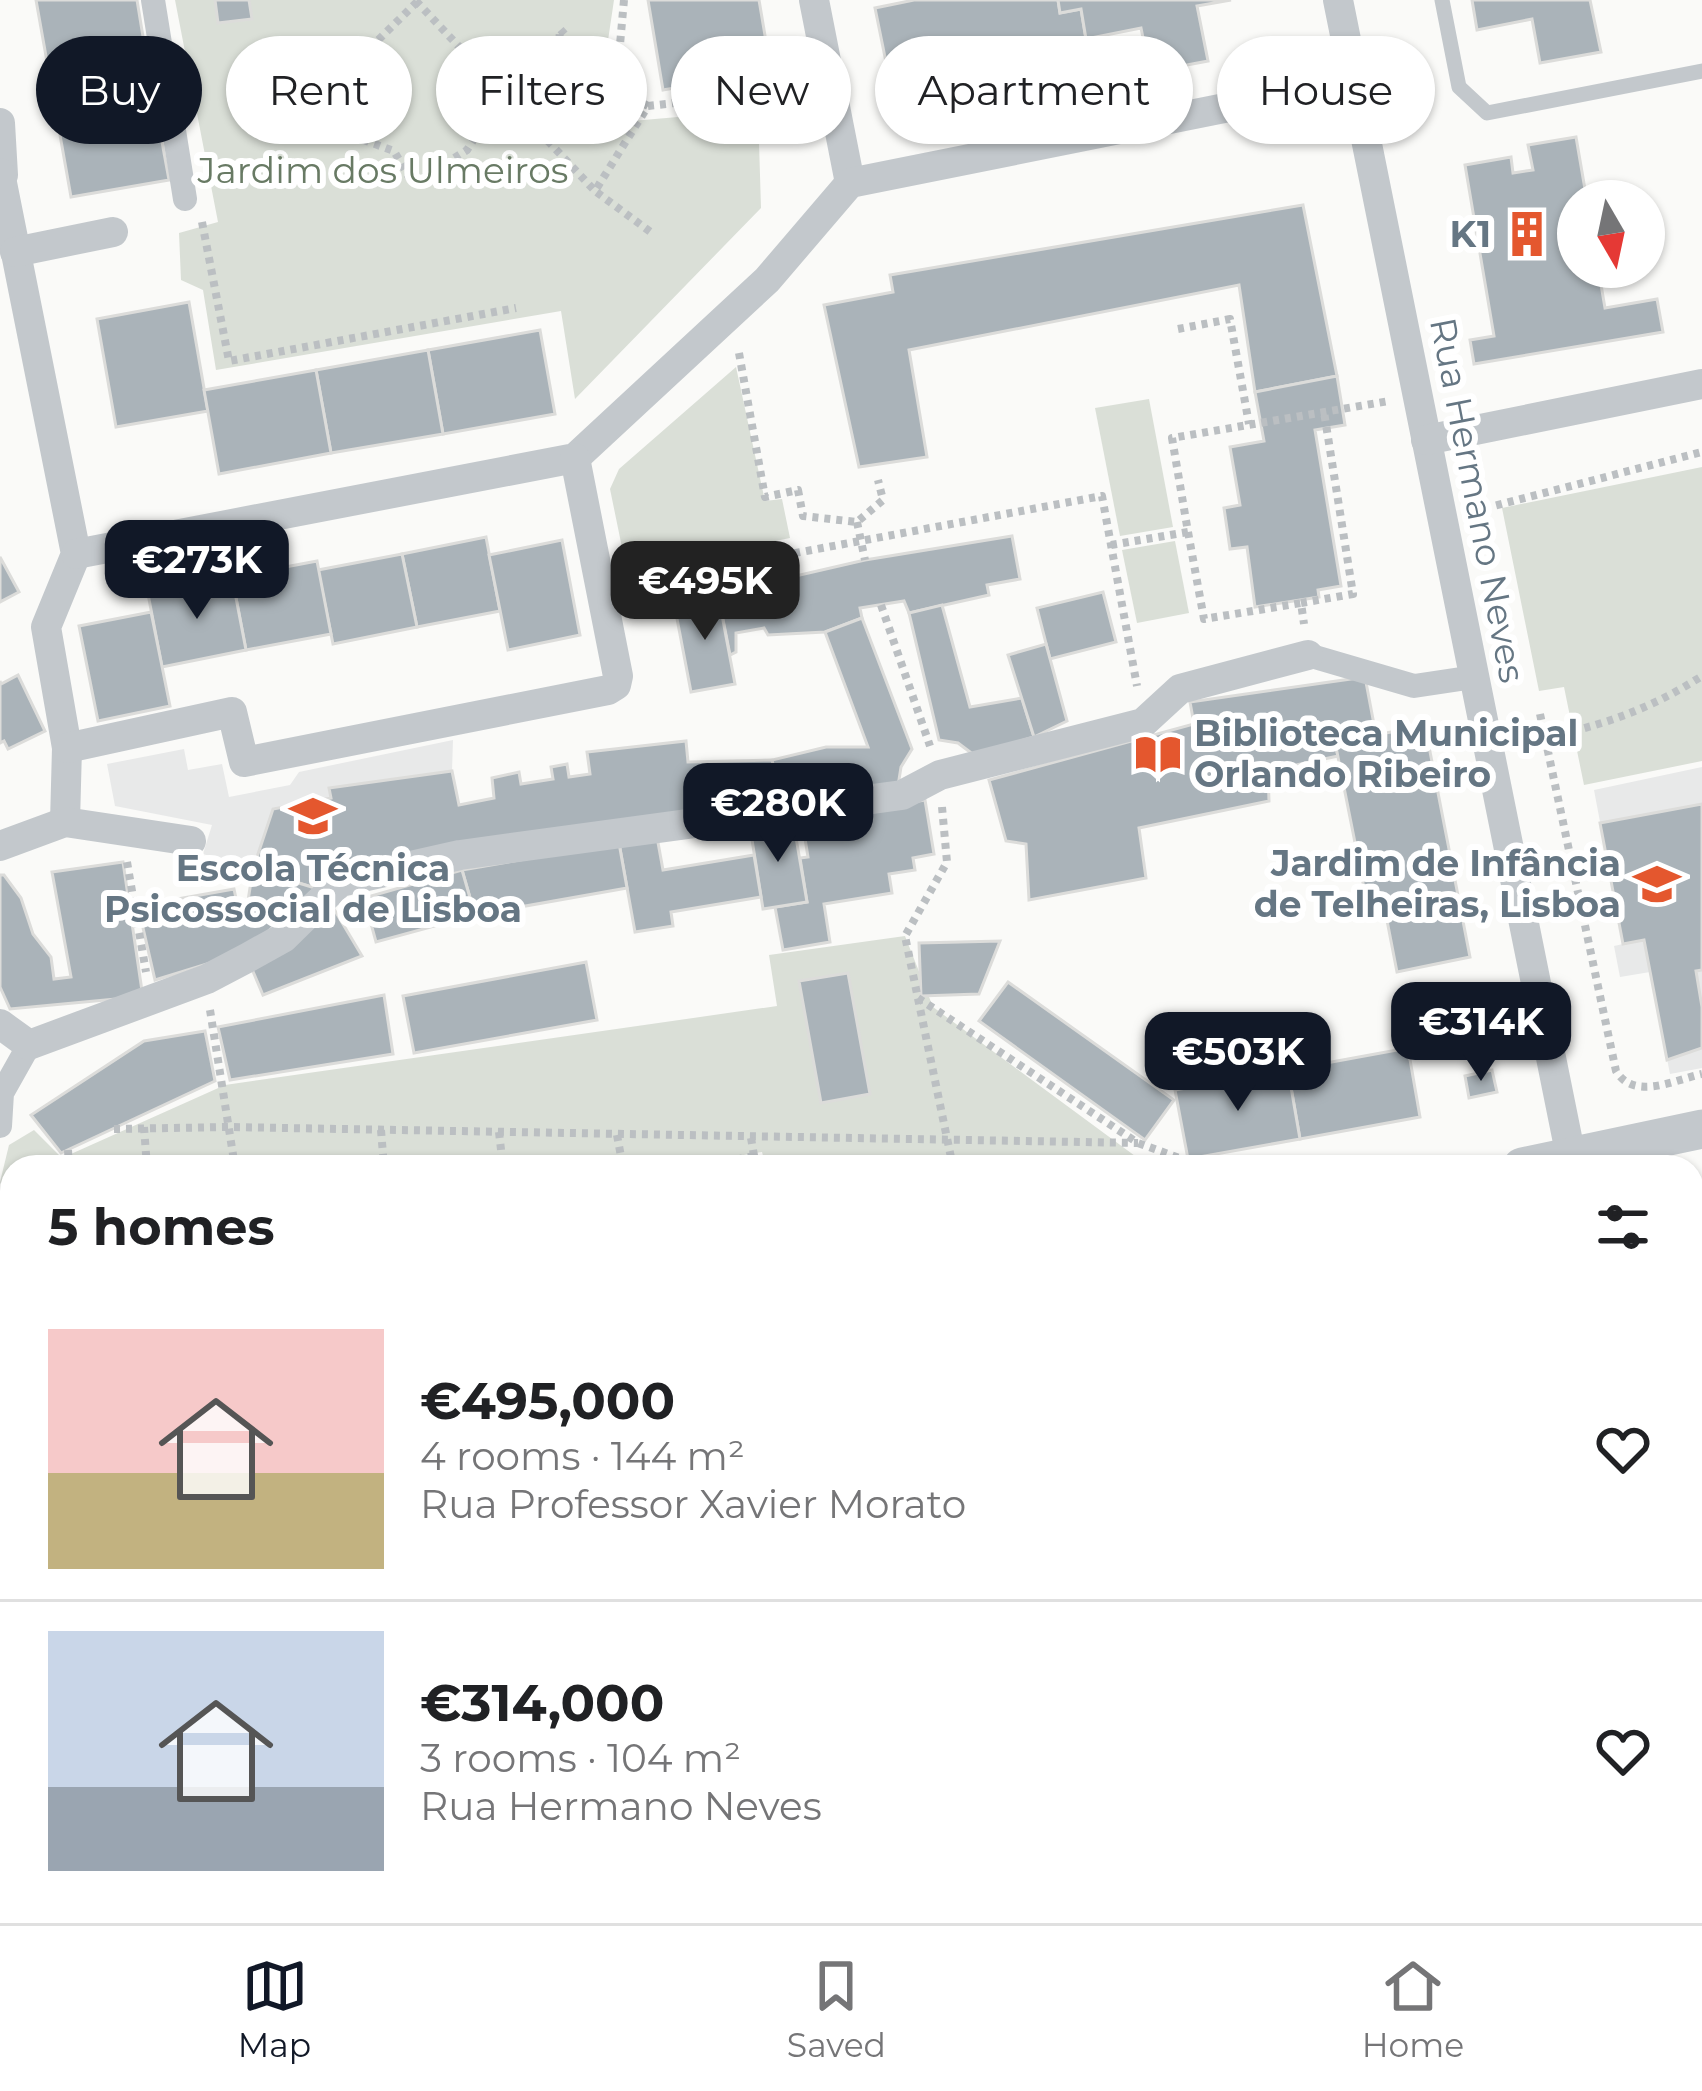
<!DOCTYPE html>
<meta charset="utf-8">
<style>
:root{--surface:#fff;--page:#f6f6f6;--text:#202124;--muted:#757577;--line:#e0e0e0;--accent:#111827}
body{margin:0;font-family:Montserrat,sans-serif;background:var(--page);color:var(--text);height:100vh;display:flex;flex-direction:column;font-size:45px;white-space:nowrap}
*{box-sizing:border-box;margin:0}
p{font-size:39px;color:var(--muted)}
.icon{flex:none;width:66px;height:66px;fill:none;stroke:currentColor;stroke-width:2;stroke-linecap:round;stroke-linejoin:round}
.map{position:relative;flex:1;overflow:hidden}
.panel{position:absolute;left:0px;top:1155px;width:1704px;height:768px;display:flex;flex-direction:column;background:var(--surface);border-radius:36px 36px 0 0;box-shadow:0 3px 9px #0004}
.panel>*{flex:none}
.guide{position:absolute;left:36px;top:36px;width:1632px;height:108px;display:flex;gap:24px}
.needle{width:78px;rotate:171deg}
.controls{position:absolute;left:1557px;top:180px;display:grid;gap:24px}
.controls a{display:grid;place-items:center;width:108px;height:108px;border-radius:50%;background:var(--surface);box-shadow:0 3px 9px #0004;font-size:60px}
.price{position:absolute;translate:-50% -102px;padding:0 27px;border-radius:24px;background:var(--accent);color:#fff;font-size:39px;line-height:78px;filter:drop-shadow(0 3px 6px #0008)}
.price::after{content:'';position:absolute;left:50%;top:72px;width:36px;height:27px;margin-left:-18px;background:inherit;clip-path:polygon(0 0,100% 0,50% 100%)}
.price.on{background:#222;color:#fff}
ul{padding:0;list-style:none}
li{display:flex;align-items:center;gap:36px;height:300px;padding:0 48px}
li+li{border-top:3px solid var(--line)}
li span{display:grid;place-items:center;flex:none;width:336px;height:240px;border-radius:0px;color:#555}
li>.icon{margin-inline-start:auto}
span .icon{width:144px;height:144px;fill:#fffc;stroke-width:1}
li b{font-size:51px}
h2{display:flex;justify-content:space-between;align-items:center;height:144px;padding:0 48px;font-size:51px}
.chip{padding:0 42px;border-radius:54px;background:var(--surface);box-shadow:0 3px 9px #0004;font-size:42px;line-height:108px}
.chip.on{background:var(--accent);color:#fff}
.tabs{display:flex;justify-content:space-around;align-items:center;height:168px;border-top:3px solid var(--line);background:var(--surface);font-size:33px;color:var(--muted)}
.tabs a{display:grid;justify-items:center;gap:6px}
.tabs .on{color:var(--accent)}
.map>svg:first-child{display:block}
.built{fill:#e8e9e9}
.green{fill:#dadfd7}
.building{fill:#aab3b9;stroke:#dcdcda;stroke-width:3}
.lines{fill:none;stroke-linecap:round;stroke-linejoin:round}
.path{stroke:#bbbfc2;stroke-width:8;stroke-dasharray:6 6;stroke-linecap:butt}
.service{stroke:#c3c8cc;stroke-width:15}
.pedestrian{stroke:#c3c8cc;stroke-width:24}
.minor{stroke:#c3c8cc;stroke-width:30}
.tertiary{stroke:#c3c8cc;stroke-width:39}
.labels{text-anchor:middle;stroke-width:12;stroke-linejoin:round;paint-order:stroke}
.park-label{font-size:36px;fill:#687a64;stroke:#fff}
.poi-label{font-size:36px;font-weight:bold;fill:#657683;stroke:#fff;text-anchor:end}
.street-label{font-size:36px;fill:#657683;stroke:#fff}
</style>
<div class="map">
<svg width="1702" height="1923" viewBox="0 0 1702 1923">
<rect width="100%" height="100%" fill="#fafaf8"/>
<g class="built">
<path d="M453,740L452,771L469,847L324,873L315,888L203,854L212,825L115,806L107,764L184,749L188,770L222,764L229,797L290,785L299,772Z"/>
<path d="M1702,767V1068L1670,1074L1650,972L1620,977L1614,946L1623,944L1594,790Z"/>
</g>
<g class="green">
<path d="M175,0H614L599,101L632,100V121L758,110L761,208L575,399L561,311L216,370L203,290L181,280L179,233L218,222Z"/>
<path d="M736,367L765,501L782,499L790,538L627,572L610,489L619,469Z"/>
<path d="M1149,399L1173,527L1120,536L1095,408Z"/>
<path d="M1702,467V761L1584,785L1564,687L1539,691L1502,508Z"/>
<path d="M1175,541L1189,613L1137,623L1122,550Z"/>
<path d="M905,936L933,1007L1150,1167H766L762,1152L670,1167H12V1214L0,1182L9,1145L34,1130L62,1158L225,1085L777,1006L769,955Z"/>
</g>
<g class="building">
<path d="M36,0H137L146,55L49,73Z"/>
<path d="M215,0H249L252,19L218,23Z"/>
<path d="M648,0H759L771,71L663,90Z"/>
<path d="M914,0H1058L1060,13L1081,9L1086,39L1012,53L1021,97L961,108L951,55L887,67L875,8Z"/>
<path d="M1058,0H1231L1197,6L1208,61L1150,72L1141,28L1086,39L1081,9L1060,13Z"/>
<path d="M1472,0H1590L1601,52L1540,63L1532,19L1477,30Z"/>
<path d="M146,55L169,180L71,197L49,73Z"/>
<path d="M1576,137L1587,201H1578V267H1598L1605,308L1657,299L1663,332L1474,364L1470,340L1494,336L1465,165L1511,157L1513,173L1533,170L1528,145Z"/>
<path d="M1303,205L1337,376L1255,392L1239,285L909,350L927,457L859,467L824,305L893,292L890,275Z"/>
<path d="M189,302L208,411L116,427L97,319Z"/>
<path d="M540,330L555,414L443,434L428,350Z"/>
<path d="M428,350L443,434L331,453L316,370Z"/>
<path d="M316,370L331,453L219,474L204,390Z"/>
<path d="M1337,376L1345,425L1315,430L1341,586L1318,590L1319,597L1255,607L1247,547L1230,549L1224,508L1240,505L1230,447L1264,441L1255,392Z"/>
<path d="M1012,536L1020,579L987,585L989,595L909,613L904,601L860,608L862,618L825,632L768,635L764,628L736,633V652L730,655L718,594L865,560Z"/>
<path d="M486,537L500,611L417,627L402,554Z"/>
<path d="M562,540L580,635L508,650L489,555Z"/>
<path d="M402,554L417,627L333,644L318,570Z"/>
<path d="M0,557L19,592L0,602Z"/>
<path d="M317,561L331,634L246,650L232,577Z"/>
<path d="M232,577L246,650L162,667L148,594Z"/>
<path d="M1103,592L1116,642L1050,659L1037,608Z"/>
<path d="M718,594L735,684L691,692L674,603Z"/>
<path d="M942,605L970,707L1022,698L1034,737L974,755L958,743L939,740L909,613Z"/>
<path d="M151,612L170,706L98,721L79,626Z"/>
<path d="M862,618L912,749L901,767L898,786L782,805L772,760L826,747H868L825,632Z"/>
<path d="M1046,644L1067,721L1034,737L1008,655Z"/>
<path d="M18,675L45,731L8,749L4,741L0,743V681L1,684Z"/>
<path d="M1365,677L1376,735L1335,742L1338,756L1268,771L1269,801L1139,828L1146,878L1029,900L1026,844L1006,841L989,780L1194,724L1190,702Z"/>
<path d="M1425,726L1470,957L1397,972L1384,905L1368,908L1335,742Z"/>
<path d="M686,741L688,762L772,760L782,805L469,847L324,873L315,888L253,869L273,809L331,798L329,788L452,771L459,805L494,798L492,778L519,772L521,784L553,779L551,767L567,764L569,777L590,774L587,752Z"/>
<path d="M925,800L934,854L913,858L915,870L889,874L892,893L824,904L830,942L783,950L775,907L807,902L800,858L808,857L802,820Z"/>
<path d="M1702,804V970L1696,971L1702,1007V1048L1667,1060L1644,940L1623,944L1600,823Z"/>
<path d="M793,820L807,902L763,909L750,827Z"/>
<path d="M657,837L663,870L754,855L761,897L671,912L673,926L635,932L619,843Z"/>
<path d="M619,843L627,888L475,915L462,870Z"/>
<path d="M123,862L142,991L116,999L10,1009L0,987V875H4L21,898L33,934L51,957L54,979L71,977L52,872Z"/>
<path d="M253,869L315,888L246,952L155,980L138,906L234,889L238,908L247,907Z"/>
<path d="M462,870L475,915L376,942L364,898Z"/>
<path d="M331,904L362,956L263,995L249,962Z"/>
<path d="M1000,941L979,994L921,996L919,943Z"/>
<path d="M586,962L597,1020L414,1053L403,996Z"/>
<path d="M848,973L870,1094L821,1103L799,981Z"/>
<path d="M1008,982L1174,1100L1145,1140L979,1021Z"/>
<path d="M384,995L393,1054L230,1080L218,1027Z"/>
<path d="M205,1031L215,1081L61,1153L31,1115L144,1041Z"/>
<path d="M1408,1048L1420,1117L1300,1139L1288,1070Z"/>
<path d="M1288,1070L1300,1139L1188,1159L1175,1090Z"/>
<path d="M1492,1070L1497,1092L1469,1098L1465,1076Z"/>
<path d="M1702,1190V1257L1692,1259V1192Z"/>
<path d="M1702,1891V1923H1598L1596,1914L1609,1911H1692V1893Z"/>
<path d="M146,1911H221L224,1923H148Z"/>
<path d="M488,1911H527L529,1923H490Z"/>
<path d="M580,1911H651L587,1923H582Z"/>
<path d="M654,1911L656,1923H587L651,1911Z"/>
<path d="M852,1911H984L979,1923H905L904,1920L864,1923Z"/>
<path d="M999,1911H1078L1080,1923H1002Z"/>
</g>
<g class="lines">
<g class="path">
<path d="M624,0L616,89L648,106L595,191L652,233"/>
<path d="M416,1L595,191"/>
<path d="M417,2L372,46L353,86L330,100L339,131L394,151L413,184L467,150L504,92L521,39L556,97L560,29L593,66"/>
<path d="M648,106L720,98"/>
<path d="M202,222L229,361L516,308"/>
<path d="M1178,329L1230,319L1249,424"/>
<path d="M739,353L765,497L798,490L803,516L857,522L883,500L878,480"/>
<path d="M1474,514L1482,509L1702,452"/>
<path d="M857,522L865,560"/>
<path d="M1188,532L1204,619L1301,603L1304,624"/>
<path d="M1111,545L1188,532L1172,438L1389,401"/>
<path d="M629,584L1102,496L1137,686"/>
<path d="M1301,603L1353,594L1324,412"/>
<path d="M881,605L930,746"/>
<path d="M1540,714L1616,1071C1634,1101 1674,1080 1702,1074"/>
<path d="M1561,734C1613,722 1657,705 1702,676"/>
<path d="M942,807L947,862L905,936L953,1167"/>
<path d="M127,862L146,972"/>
<path d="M918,998L1138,1143L1204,1167"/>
<path d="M210,1010L235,1167"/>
<path d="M144,1127L147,1167"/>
<path d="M114,1129L229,1127L1138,1143"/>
<path d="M381,1130L384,1167"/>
<path d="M499,1132L503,1167"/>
<path d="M617,1135L623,1167"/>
<path d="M751,1138L756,1167"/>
<path d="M68,1150L69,1167"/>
<path d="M701,1167L754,1156"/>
<path d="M539,1911L541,1923"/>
<path d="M702,1911L705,1923"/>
</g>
<g class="service">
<path d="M1442,0L1459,87L1487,113L1702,71"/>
<path d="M1692,1341L1702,1339"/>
<path d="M1692,1437L1702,1435"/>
<path d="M1692,1807L1702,1805"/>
<path d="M352,1911L354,1923"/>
<path d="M454,1911L457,1923"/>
</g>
<g class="pedestrian">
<path d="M153,0L185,199"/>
<path d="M1308,655L1414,686L1474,677"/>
<path d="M0,1126L2,1093L29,1045"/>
<path d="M989,1923L991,1911"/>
</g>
<g class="minor">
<path d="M814,0L850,183"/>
<path d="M1338,0L1571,1157"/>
<path d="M0,123L3,175"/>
<path d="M0,173L76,554L46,627L67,748L65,822"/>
<path d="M15,252L113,232"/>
<path d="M1426,440L1702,384"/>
<path d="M76,554L575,458L767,280L850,183L1354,82"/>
<path d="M67,748L232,712L244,762L608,690L616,685L618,676L575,458"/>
<path d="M0,846L65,822L191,841"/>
<path d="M0,1024L29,1045L207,979L247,958L283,938L340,882L460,855L902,795L940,775L1143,723L1180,689L1308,655"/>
<path d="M769,1911L782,1923"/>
<path d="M1363,1911L1366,1923"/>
</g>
<g class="tertiary">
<path d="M1522,1167L1702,1129"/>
<path d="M0,1455L12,1449"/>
<path d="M12,1528L2,1572L12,1623"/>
<path d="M0,1797L12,1860"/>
<path d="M22,1911L24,1923"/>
<path d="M72,1911L75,1923"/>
</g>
</g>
<defs>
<symbol id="building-bare" viewBox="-9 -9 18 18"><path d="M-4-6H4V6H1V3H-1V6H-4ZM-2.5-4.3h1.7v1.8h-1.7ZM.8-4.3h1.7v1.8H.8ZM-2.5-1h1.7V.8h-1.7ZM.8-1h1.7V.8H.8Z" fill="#e4572e" stroke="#fff" stroke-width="2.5" paint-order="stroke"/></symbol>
<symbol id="library-bare" viewBox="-9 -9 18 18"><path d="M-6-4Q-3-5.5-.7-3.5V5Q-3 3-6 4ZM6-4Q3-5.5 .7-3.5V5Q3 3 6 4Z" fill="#e4572e" stroke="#fff" stroke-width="2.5" paint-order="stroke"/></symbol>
<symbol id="school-bare" viewBox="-9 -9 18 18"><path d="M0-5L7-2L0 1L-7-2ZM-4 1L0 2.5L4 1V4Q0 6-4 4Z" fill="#e4572e" stroke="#fff" stroke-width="2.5" paint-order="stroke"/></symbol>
</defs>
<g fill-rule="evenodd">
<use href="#building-bare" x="1494" y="201" width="66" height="66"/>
<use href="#library-bare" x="1125" y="721" width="66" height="66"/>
<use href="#school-bare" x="280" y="783" width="66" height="66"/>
<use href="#school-bare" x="1624" y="851" width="66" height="66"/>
</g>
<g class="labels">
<g class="park-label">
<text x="383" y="183">Jardim dos Ulmeiros</text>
</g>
<g class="poi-label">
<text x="1491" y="247">K1</text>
<text x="1194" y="746" text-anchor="start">Biblioteca Municipal<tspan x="1194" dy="41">Orlando Ribeiro</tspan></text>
<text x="1621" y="876">Jardim de Infância<tspan x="1621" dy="41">de Telheiras, Lisboa</tspan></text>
<text x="313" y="881" text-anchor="middle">Escola Técnica<tspan x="313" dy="41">Psicossocial de Lisboa</tspan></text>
</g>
<g class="street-label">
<text transform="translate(1478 500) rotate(79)" y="13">Rua Hermano Neves</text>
</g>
</g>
</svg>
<div class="controls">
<a><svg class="needle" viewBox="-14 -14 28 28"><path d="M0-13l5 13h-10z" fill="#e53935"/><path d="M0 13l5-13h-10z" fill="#757577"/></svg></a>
</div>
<b class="price" style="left:197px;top:622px">€273K</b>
<b class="price on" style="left:705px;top:643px">€495K</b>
<b class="price" style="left:778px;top:865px">€280K</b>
<b class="price" style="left:1481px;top:1084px">€314K</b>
<b class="price" style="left:1238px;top:1114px">€503K</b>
<div class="guide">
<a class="chip on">Buy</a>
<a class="chip">Rent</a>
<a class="chip">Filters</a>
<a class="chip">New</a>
<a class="chip">Apartment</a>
<a class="chip">House</a>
</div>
<section class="panel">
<h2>5 homes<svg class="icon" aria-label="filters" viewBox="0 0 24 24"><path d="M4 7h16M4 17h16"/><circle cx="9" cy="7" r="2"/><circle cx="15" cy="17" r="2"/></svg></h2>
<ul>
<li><span style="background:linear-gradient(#f6c9c9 60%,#c2b280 0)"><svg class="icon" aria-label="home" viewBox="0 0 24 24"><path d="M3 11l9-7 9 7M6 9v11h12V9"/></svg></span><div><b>€495,000</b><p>4 rooms · 144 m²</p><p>Rua Professor Xavier Morato</p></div><svg class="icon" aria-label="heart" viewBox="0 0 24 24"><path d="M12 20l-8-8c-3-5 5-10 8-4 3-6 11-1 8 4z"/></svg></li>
<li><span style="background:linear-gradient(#c9d6e8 65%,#9aa5b1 0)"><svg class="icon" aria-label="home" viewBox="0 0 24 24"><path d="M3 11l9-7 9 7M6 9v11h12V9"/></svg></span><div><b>€314,000</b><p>3 rooms · 104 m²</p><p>Rua Hermano Neves</p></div><svg class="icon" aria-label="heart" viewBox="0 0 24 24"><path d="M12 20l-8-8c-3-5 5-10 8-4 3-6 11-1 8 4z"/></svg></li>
</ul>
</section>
</div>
<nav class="tabs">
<a class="on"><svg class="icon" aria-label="map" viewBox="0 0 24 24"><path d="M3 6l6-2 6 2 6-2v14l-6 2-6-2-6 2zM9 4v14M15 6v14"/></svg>Map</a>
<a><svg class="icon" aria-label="saved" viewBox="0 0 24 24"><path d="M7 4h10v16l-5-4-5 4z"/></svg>Saved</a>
<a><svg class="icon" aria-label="home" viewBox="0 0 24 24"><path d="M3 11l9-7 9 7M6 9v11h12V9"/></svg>Home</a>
</nav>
